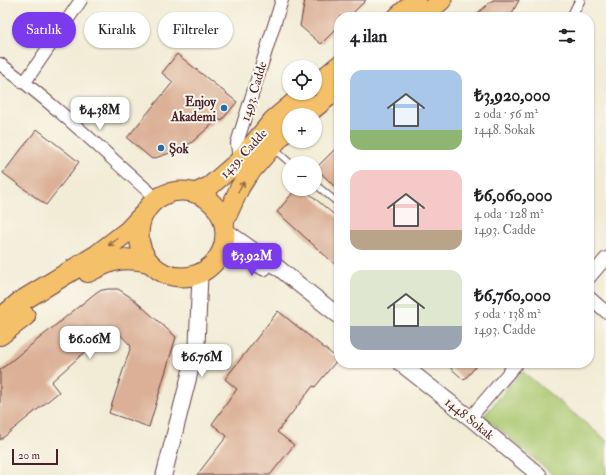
<!DOCTYPE html>
<html lang="tr">
<meta charset="utf-8">
<style>
:root{--surface:#fff;--page:#f2f2f2;--text:#202124;--muted:#757577;--accent:#7c3aed}
body{margin:0;font-family:"IM FELL Double Pica",serif;background:var(--page);color:var(--text);height:100vh;display:flex;flex-direction:column;font-size:15px;white-space:nowrap}
*{box-sizing:border-box;margin:0}
p{font-size:13px;color:var(--muted)}
.icon{flex:none;width:22px;height:22px;fill:none;stroke:currentColor;stroke-width:2;stroke-linecap:round;stroke-linejoin:round}
.map{position:relative;flex:1;overflow:hidden}
.drawer{position:absolute;left:334px;top:12px;width:260px;height:356px;display:flex;flex-direction:column;background:var(--surface);border-radius:16px;box-shadow:0 1px 3px #0004}
.drawer>*{flex:none}
.guide{position:absolute;left:12px;top:12px;width:262px;height:36px;display:flex;gap:8px}
.fabs{position:absolute;left:282px;top:60px;display:grid;gap:8px}
.fabs a{display:grid;place-items:center;width:40px;height:40px;border-radius:50%;background:var(--surface);box-shadow:0 1px 3px #0004;font-size:20px}
.scale{position:absolute;left:12px;bottom:10px;width:46px;box-sizing:border-box;padding-left:4px;border:2px solid #4a1f2b;border-top:0;font-size:11px;line-height:14px;white-space:nowrap;color:#4a1f2b;-webkit-text-stroke:3px #fbf7ec;paint-order:stroke}
.price{position:absolute;translate:-50% -34px;padding:0 9px;border-radius:8px;background:#fff;color:#222;font-size:13px;line-height:26px;filter:drop-shadow(0 1px 2px #0008)}
.price::after{content:'';position:absolute;left:50%;top:24px;width:12px;height:9px;margin-left:-6px;background:inherit;clip-path:polygon(0 0,100% 0,50% 100%)}
.price.on{background:var(--accent);color:#fff}
ul{padding:0;list-style:none}
li{display:flex;align-items:center;gap:12px;height:100px;padding:0 16px}
li span{display:grid;place-items:center;flex:none;width:112px;height:80px;border-radius:12px;color:#555}
li>.icon{margin-inline-start:auto}
span .icon{width:48px;height:48px;fill:#fffc;stroke-width:1}
li b{font-size:17px}
h2{display:flex;justify-content:space-between;align-items:center;height:48px;padding:0 16px;font-size:17px}
.chip{padding:0 14px;border-radius:18px;background:var(--surface);box-shadow:0 1px 3px #0004;font-size:14px;line-height:36px}
.chip.on{background:var(--accent);color:#fff}
.map>svg:first-child{display:block}
.green{fill:#a9c870;stroke:#7a744e}
.building{fill:#dbb096}
.lines{fill:none;stroke-linecap:round;stroke-linejoin:round}
.service-casing{stroke:#633e45;stroke-width:8}
.pedestrian-casing{stroke:#633e45;stroke-width:11}
.minor-casing{stroke:#633e45;stroke-width:14}
.tertiary-casing{stroke:#633e45;stroke-width:17}
.primary-casing{stroke:#633e45;stroke-width:21}
.trunk-casing{stroke:#633e45;stroke-width:22}
.service{stroke:#fff;stroke-width:6}
.pedestrian{stroke:#fff;stroke-width:9}
.minor{stroke:#fff;stroke-width:12}
.tertiary{stroke:#fff;stroke-width:15}
.primary{stroke:#f4c16a;stroke-width:19}
.trunk{stroke:#f4c16a;stroke-width:20}
.oneway{stroke:#966847}
.poi-dot{fill:#1f6fb2;stroke:#fbf7ec;stroke-width:1.5}
.labels{text-anchor:middle;stroke-width:4;stroke-linejoin:round;paint-order:stroke}
.street-label{font-size:13px;fill:#4a1f2b;stroke:#fbf7ec}
.poi-label{font-size:13px;font-weight:bold;fill:#4a1f2b;stroke:#fbf7ec;text-anchor:end}
</style>
<div class="map">
<svg width="606" height="475" viewBox="0 0 606 475">
<rect width="100%" height="100%" fill="#fbf7ec"/>
<filter id="ink" filterUnits="userSpaceOnUse"><feTurbulence type="fractalNoise" baseFrequency=".025" numOctaves="2"/><feDisplacementMap in="SourceGraphic" scale="8" xChannelSelector="R" yChannelSelector="G"/><feConvolveMatrix kernelMatrix="1 2 1 2 8 2 1 2 1" color-interpolation-filters="sRGB"/></filter>
<filter id="wash" filterUnits="userSpaceOnUse"><feTurbulence type="fractalNoise" baseFrequency=".012" numOctaves="4" result="noise"/><feDisplacementMap in="SourceGraphic" scale="16" xChannelSelector="R" yChannelSelector="G"/><feGaussianBlur stdDeviation="0.9" result="paint"/><feColorMatrix in="noise" values="0 0 0 0 0 0 0 0 0 0 0 0 0 0 0 0 0 1.4 0 .05"/><feComposite in="paint" operator="in"/></filter>
<g filter="url(#wash)">
<rect width="100%" height="100%" fill="#f2ecd6"/>
<path class="green" d="M522,371L606,440V475H553L484,416Z"/>
<g id="blocks">
<g class="building">
<path d="M305,0H366L349,17H339V26L321,44L300,26Z"/>
<path d="M493,0H519L510,17H473Z"/>
<path d="M177,54L237,102L221,121L218,119L191,143L176,151L152,159L127,138L173,82L162,73Z"/>
<path d="M37,129L79,162L46,205L3,173Z"/>
<path d="M339,145V191L316,168Z"/>
<path d="M296,189H304L339,219V268L277,212Z"/>
<path d="M108,289H118L132,298L176,337L149,427L109,413L131,346L113,327L51,382L59,392L0,440V370L98,291Z"/>
<path d="M278,311L338,359L315,387L313,386L277,432L294,445L270,475H197L227,436L212,424L237,389L225,379Z"/>
<path d="M445,363H479L464,380Z"/>
</g>
</g>
</g>
<g filter="url(#ink)">
<use href="#blocks" fill-opacity="0" stroke="#633e45" stroke-width="1"/>
<g class="lines">
<defs>
<g id="service">
<path d="M273,148L290,163"/>
<path d="M315,184L339,204"/>
</g>
<path id="pedestrian" d="M572,16L580,0"/>
<g id="minor">
<path d="M0,64C56,105 105,153 157,199"/>
<path d="M25,82L81,0"/>
<path d="M239,161L237,143L282,0"/>
<path d="M589,278L606,258"/>
<path d="M589,297L606,312"/>
<path d="M470,418L517,363"/>
</g>
<g id="tertiary">
<path d="M226,231L280,269L292,279L339,316"/>
<path d="M224,243L264,268"/>
<path d="M400,363L470,418L539,475"/>
<path d="M164,475L197,345L200,275"/>
</g>
<g id="primary">
<path d="M397,17L416,0"/>
<path d="M423,17L442,0"/>
<path d="M315,85L339,65"/>
<path d="M306,115L339,88"/>
<circle cx="182" cy="234" r="43"/>
<path d="M195,193L210,186L239,161L273,120L305,93"/>
<path d="M224,222L240,187L247,176L282,135L289,129"/>
</g>
<g id="trunk">
<path d="M88,272C112,260 121,256 148,262"/>
<path d="M0,319L20,302L97,255L128,231L142,216"/>
<path d="M0,335L25,316"/>
</g>
</defs>
<use href="#service" class="service-casing"/>
<use href="#pedestrian" class="pedestrian-casing"/>
<use href="#minor" class="minor-casing"/>
<use href="#tertiary" class="tertiary-casing"/>
<use href="#primary" class="primary-casing"/>
<use href="#trunk" class="trunk-casing"/>
<use href="#service" class="service"/>
<use href="#pedestrian" class="pedestrian"/>
<use href="#minor" class="minor"/>
<use href="#tertiary" class="tertiary"/>
<use href="#primary" class="primary"/>
<use href="#trunk" class="trunk"/>
</g>
<defs><path id="oneway-shaft" d="M-6 0H5M1.5-3L5.5 0L1.5 3" fill="none" stroke-width="1.6" stroke-linecap="round" stroke-linejoin="round"/></defs>
<g class="oneway">
<use href="#oneway-shaft" transform="translate(241 187) rotate(-59)"/>
<use href="#oneway-shaft" transform="translate(113 242) rotate(142)"/>
</g>
</g>
<g class="poi-dot">
<circle cx="224" cy="108" r="4"/>
<circle cx="161" cy="148" r="4"/>
</g>
<g class="labels">
<g class="street-label">
<text transform="translate(253 91) rotate(-73)" y="5">1493. Cadde</text>
<text transform="translate(243 153) rotate(-47)" y="5">1439. Cadde</text>
<text transform="translate(470 418) rotate(39)" y="5">1448 Sokak</text>
</g>
<g class="poi-label">
<text x="216" y="106">Enjoy<tspan x="216" dy="15">Akademi</tspan></text>
<text x="169" y="153" text-anchor="start">Şok</text>
</g>
</g>
</svg>
<div class="fabs">
<a><svg class="icon" aria-label="locate" viewBox="0 0 24 24"><circle cx="12" cy="12" r="6"/><path d="M12 2v4M12 18v4M2 12h4M18 12h4"/></svg></a>
<a>+</a>
<a>−</a>
</div>
<div class="scale">20 m</div>
<b class="price" style="left:100px;top:131px">₺4.38M</b>
<b class="price on" style="left:252px;top:277px">₺3.92M</b>
<b class="price" style="left:90px;top:360px">₺6.06M</b>
<b class="price" style="left:202px;top:378px">₺6.76M</b>
<div class="guide">
<a class="chip on">Satılık</a>
<a class="chip">Kiralık</a>
<a class="chip">Filtreler</a>
</div>
<section class="drawer">
<h2>4 ilan<svg class="icon" aria-label="filters" viewBox="0 0 24 24"><path d="M4 7h16M4 17h16"/><circle cx="9" cy="7" r="2"/><circle cx="15" cy="17" r="2"/></svg></h2>
<ul>
<li><span style="background:linear-gradient(#a9c7e8 75%,#8fb573 0)"><svg class="icon" aria-label="home" viewBox="0 0 24 24"><path d="M3 11l9-7 9 7M6 9v11h12V9"/></svg></span><div><b>₺3,920,000</b><p>2 oda · 56 m²</p><p>1448. Sokak</p></div></li>
<li><span style="background:linear-gradient(#f6c9c9 75%,#b9a48a 0)"><svg class="icon" aria-label="home" viewBox="0 0 24 24"><path d="M3 11l9-7 9 7M6 9v11h12V9"/></svg></span><div><b>₺6,060,000</b><p>4 oda · 128 m²</p><p>1493. Cadde</p></div></li>
<li><span style="background:linear-gradient(#dfe7d0 70%,#9aa5b1 0)"><svg class="icon" aria-label="home" viewBox="0 0 24 24"><path d="M3 11l9-7 9 7M6 9v11h12V9"/></svg></span><div><b>₺6,760,000</b><p>5 oda · 138 m²</p><p>1493. Cadde</p></div></li>
</ul>
</section>
</div>
